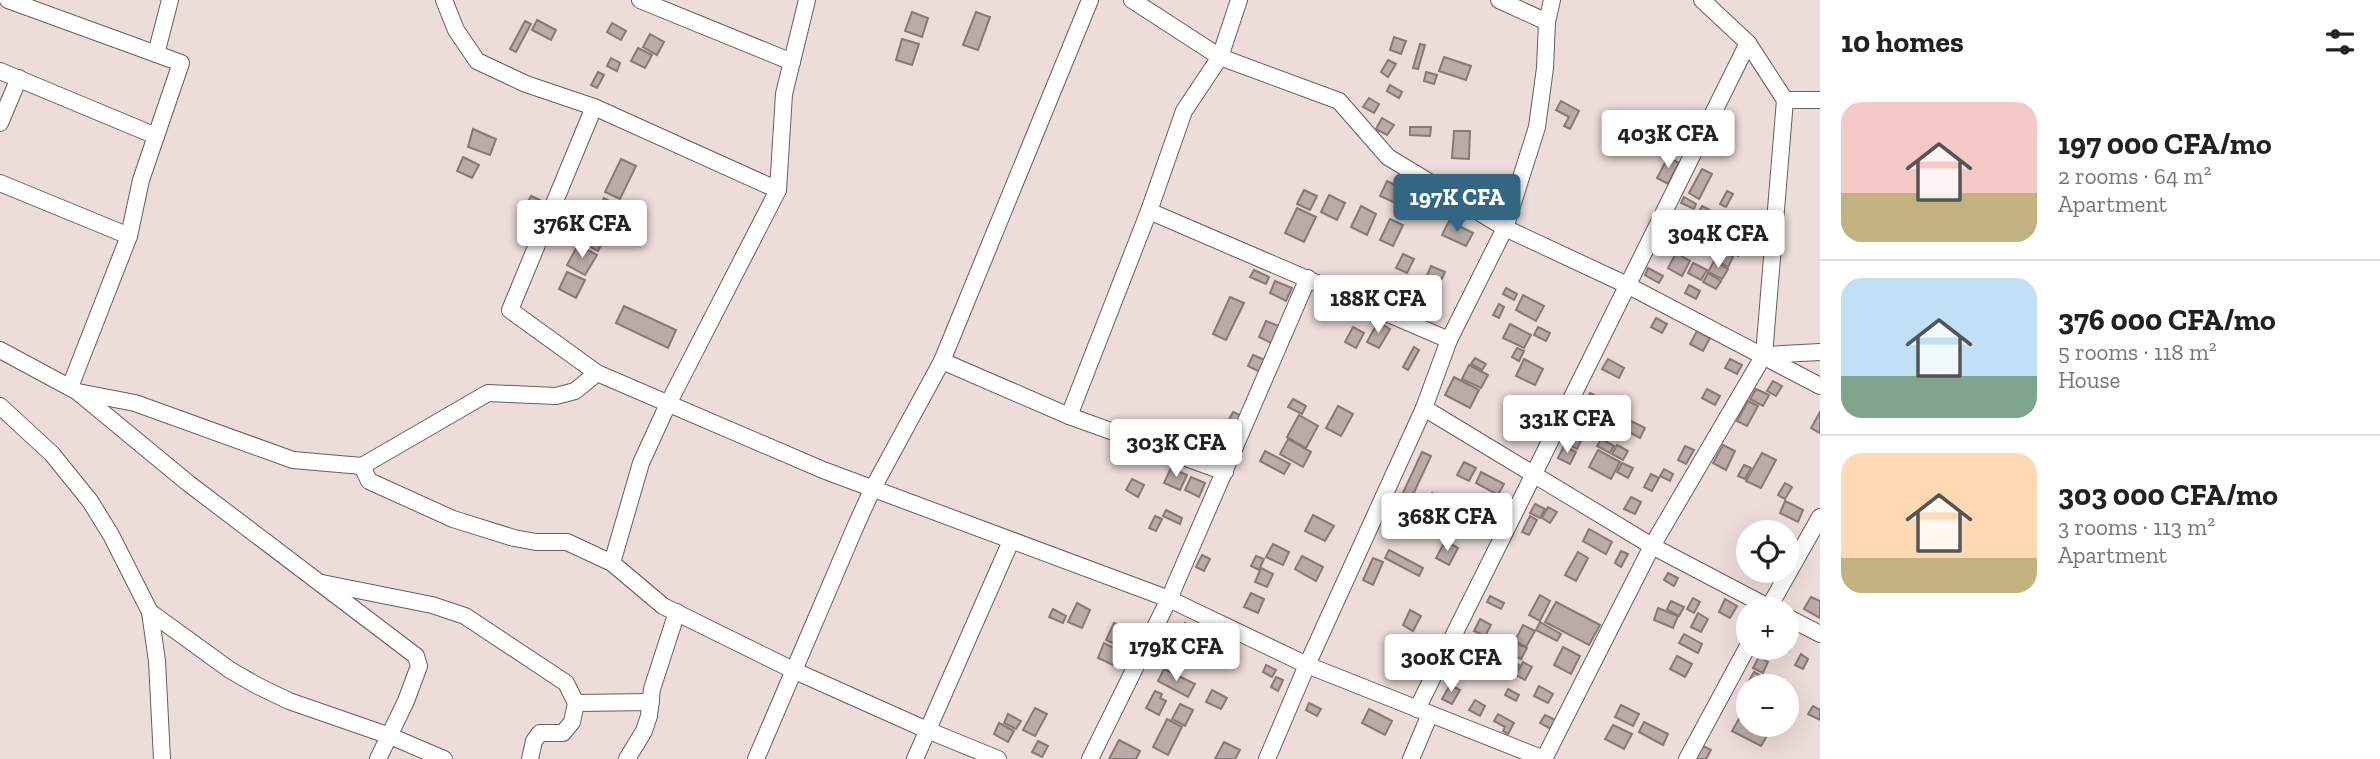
<!DOCTYPE html>
<meta charset="utf-8">
<style>
:root{--surface:#fff;--page:#f2f2f2;--text:#222;--muted:#767676;--line:#e0e0e0;--accent:#336683}
body{margin:0;font-family:"Zilla Slab",serif;background:var(--page);color:var(--text);height:100vh;display:flex;flex-direction:column;font-size:26px;white-space:nowrap}
*{box-sizing:border-box;margin:0}
p{font-size:23px;color:var(--muted)}
.icon{flex:none;width:38px;height:38px;fill:none;stroke:currentColor;stroke-width:2;stroke-linecap:round;stroke-linejoin:round}
.map{position:relative;flex:1;overflow:hidden}
.sheet{display:flex;flex-direction:column;background:var(--surface);width:560px}
.sheet>*{flex:none}
.tools{position:absolute;left:1736px;top:520px;display:grid;gap:14px}
.tools a{display:grid;place-items:center;width:63px;height:63px;border-radius:50%;background:var(--surface);box-shadow:0 7px 28px #0002;font-size:35px}
.price{position:absolute;translate:-50% -60px;padding:0 16px;border-radius:7px;background:#fff;color:#222;font-size:23px;line-height:46px;filter:drop-shadow(0 2px 4px #0008)}
.price::after{content:'';position:absolute;left:50%;top:42px;width:21px;height:16px;margin-left:-10px;background:inherit;clip-path:polygon(0 0,100% 0,50% 100%)}
.price.on{background:var(--accent);color:#fff}
ul{padding:0;list-style:none}
li{display:flex;align-items:center;gap:21px;height:175px;padding:0 21px}
li+li{border-top:2px solid var(--line)}
li span{display:grid;place-items:center;flex:none;width:196px;height:140px;border-radius:21px;color:#555}
li>.icon{margin-inline-start:auto}
span .icon{width:84px;height:84px;fill:#fffc;stroke-width:1}
li b{font-size:30px}
h2{display:flex;justify-content:space-between;align-items:center;height:84px;padding:0 21px;font-size:30px}
main{display:flex;flex:1;min-height:0}
.map>svg:first-child{display:block}
.building{fill:#baaba9;stroke:#877977;stroke-width:2}
.lines{fill:none;stroke-linecap:round;stroke-linejoin:round}
.minor-casing{stroke:#6a5d5c;stroke-width:18}
.minor{stroke:#fff;stroke-width:16}
</style>
<main>
<div class="map">
<svg width="1820" height="759" viewBox="0 0 1820 759">
<rect width="100%" height="100%" fill="#ecdcda"/>
<g class="building">
<path d="M912,12L928,18L922,37L905,31Z"/>
<path d="M976,12L990,17L978,50L963,45Z"/>
<path d="M537,20L556,30L551,40L532,30Z"/>
<path d="M525,21L531,24L516,52L510,49Z"/>
<path d="M612,23L626,31L621,40L607,32Z"/>
<path d="M650,34L664,42L657,55L643,47Z"/>
<path d="M1394,37L1406,41L1401,54L1390,50Z"/>
<path d="M902,39L919,44L912,65L896,60Z"/>
<path d="M1420,44L1425,45L1418,69L1413,68Z"/>
<path d="M638,48L652,55L645,68L631,61Z"/>
<path d="M1444,57L1471,66L1466,80L1439,71Z"/>
<path d="M611,58L620,63L617,71L607,66Z"/>
<path d="M1388,60L1396,64L1388,77L1381,72Z"/>
<path d="M598,72L604,75L597,88L591,85Z"/>
<path d="M1426,72L1437,75L1434,84L1424,81Z"/>
<path d="M1390,85L1402,92L1399,98L1387,91Z"/>
<path d="M1369,98L1379,104L1374,113L1363,107Z"/>
<path d="M1561,101L1579,111L1570,129L1564,126L1569,117L1556,110Z"/>
<path d="M1382,118L1394,125L1387,135L1376,129Z"/>
<path d="M1410,127H1431L1430,136L1410,135Z"/>
<path d="M473,129L496,139L490,155L468,147Z"/>
<path d="M1454,131H1470L1469,159L1452,158Z"/>
<path d="M463,157L479,165L472,178L457,171Z"/>
<path d="M1668,157L1679,163L1668,184L1657,178Z"/>
<path d="M621,159L636,166L620,199L605,192Z"/>
<path d="M1702,169L1712,174L1699,199L1689,193Z"/>
<path d="M1387,181L1418,196L1411,210L1380,196Z"/>
<path d="M1304,190L1317,196L1310,210L1297,204Z"/>
<path d="M1727,191L1733,194L1726,207L1720,204Z"/>
<path d="M1329,195L1345,203L1337,220L1321,212Z"/>
<path d="M531,196L540,200L533,211L525,207Z"/>
<path d="M1684,197L1696,204L1694,209L1681,203Z"/>
<path d="M604,198L620,207L610,226L593,217Z"/>
<path d="M1361,206L1376,214L1367,235L1351,227Z"/>
<path d="M1702,206L1719,215L1715,222L1698,213Z"/>
<path d="M1297,208L1316,217L1304,242L1285,233Z"/>
<path d="M1678,212L1689,217L1682,231L1671,225Z"/>
<path d="M1390,219L1403,225L1393,246L1380,240Z"/>
<path d="M1690,219L1699,224L1692,237L1683,232Z"/>
<path d="M1449,221L1473,233L1466,246L1442,235Z"/>
<path d="M590,222L608,231L598,251L580,241Z"/>
<path d="M1670,229L1681,235L1673,250L1662,244Z"/>
<path d="M1733,235L1746,242L1738,256L1725,249Z"/>
<path d="M578,245L597,255L585,275L567,265Z"/>
<path d="M1721,250L1733,257L1728,267L1715,260Z"/>
<path d="M1676,253L1690,261L1682,276L1668,268Z"/>
<path d="M1403,254L1414,259L1407,273L1396,268Z"/>
<path d="M1714,261L1728,269L1722,279L1708,272Z"/>
<path d="M1693,263L1707,270L1701,280L1688,273Z"/>
<path d="M1431,266L1445,272L1434,295L1421,289Z"/>
<path d="M1648,268L1663,276L1659,283L1645,275Z"/>
<path d="M1254,270L1269,277L1266,284L1250,277Z"/>
<path d="M567,272L585,280L576,298L559,289Z"/>
<path d="M1708,273L1721,281L1716,289L1703,282Z"/>
<path d="M1275,281L1292,288L1286,301L1270,293Z"/>
<path d="M1689,285L1700,291L1696,299L1685,293Z"/>
<path d="M1506,288L1517,294L1514,300L1503,294Z"/>
<path d="M1415,291L1424,296L1420,304L1411,299Z"/>
<path d="M1381,294L1398,303L1393,312L1376,302Z"/>
<path d="M1523,295L1544,306L1536,321L1516,310Z"/>
<path d="M1230,297L1244,303L1226,340L1213,334Z"/>
<path d="M1499,304L1504,307L1499,318L1493,315Z"/>
<path d="M624,306L676,330L668,348L616,323Z"/>
<path d="M1656,318L1667,324L1662,333L1651,327Z"/>
<path d="M1266,321L1281,327L1273,344L1259,337Z"/>
<path d="M1378,322L1390,329L1379,348L1367,342Z"/>
<path d="M1510,324L1531,335L1524,348L1503,338Z"/>
<path d="M1353,327L1364,333L1356,348L1345,342Z"/>
<path d="M1538,327L1550,333L1546,341L1534,335Z"/>
<path d="M1697,331L1710,338L1703,351L1690,344Z"/>
<path d="M1414,347L1419,350L1408,370L1403,367Z"/>
<path d="M1517,348L1524,351L1519,361L1512,357Z"/>
<path d="M1253,355L1265,360L1260,372L1248,366Z"/>
<path d="M1475,358L1486,364L1482,370L1471,364Z"/>
<path d="M1524,359L1543,369L1535,385L1516,376Z"/>
<path d="M1608,359L1624,368L1619,378L1602,369Z"/>
<path d="M1730,359L1742,365L1737,374L1725,368Z"/>
<path d="M1469,365L1488,375L1481,388L1462,379Z"/>
<path d="M1454,377L1479,390L1470,408L1445,395Z"/>
<path d="M1773,381L1782,386L1776,396L1767,391Z"/>
<path d="M1707,389L1720,396L1715,405L1702,398Z"/>
<path d="M1756,389L1769,395L1763,406L1750,399Z"/>
<path d="M1590,393L1602,399L1597,408L1585,402Z"/>
<path d="M1293,399L1306,406L1302,414L1288,407Z"/>
<path d="M1608,401L1626,410L1622,418L1604,409Z"/>
<path d="M1748,401L1758,406L1747,426L1737,421Z"/>
<path d="M1338,406L1353,414L1341,436L1326,428Z"/>
<path d="M1524,407L1548,419L1540,436L1515,424Z"/>
<path d="M1233,412L1242,416L1236,427L1227,423Z"/>
<path d="M1820,412V433L1811,428Z"/>
<path d="M1299,415L1318,426L1306,448L1287,437Z"/>
<path d="M1629,420L1645,428L1640,438L1624,429Z"/>
<path d="M1197,422L1211,428L1207,436L1193,429Z"/>
<path d="M1569,435L1581,441L1577,449L1565,443Z"/>
<path d="M1288,439L1311,452L1303,467L1280,454Z"/>
<path d="M1601,439L1614,446L1610,453L1597,446Z"/>
<path d="M1617,445L1628,451L1623,460L1612,454Z"/>
<path d="M1723,445L1735,451L1726,470L1713,463Z"/>
<path d="M1564,446L1576,452L1570,464L1558,458Z"/>
<path d="M1685,446L1694,450L1686,464L1678,460Z"/>
<path d="M1598,450L1620,462L1611,479L1589,467Z"/>
<path d="M1265,451L1290,464L1284,474L1260,461Z"/>
<path d="M1422,452L1431,456L1410,501L1401,497Z"/>
<path d="M1762,453L1776,460L1761,488L1746,481Z"/>
<path d="M1464,462L1476,468L1469,481L1457,475Z"/>
<path d="M1622,463L1633,468L1628,478L1617,472Z"/>
<path d="M1744,465L1751,468L1745,479L1738,476Z"/>
<path d="M1171,468L1187,475L1180,490L1164,483Z"/>
<path d="M1664,469L1673,474L1670,481L1660,476Z"/>
<path d="M1481,472L1504,484L1498,495L1476,483Z"/>
<path d="M1651,474L1659,478L1652,491L1644,487Z"/>
<path d="M1191,477L1205,483L1199,497L1185,490Z"/>
<path d="M1132,479L1144,485L1138,497L1126,490Z"/>
<path d="M1785,483L1792,487L1785,499L1778,495Z"/>
<path d="M1432,493L1438,496L1432,508L1426,505Z"/>
<path d="M1631,497L1641,502L1635,514L1624,509Z"/>
<path d="M1785,501L1803,510L1798,522L1780,513Z"/>
<path d="M1408,502L1424,511L1417,524L1402,515Z"/>
<path d="M1535,504L1545,509L1540,518L1530,513Z"/>
<path d="M1548,507L1557,512L1550,523L1542,518Z"/>
<path d="M1166,510L1182,518L1180,524L1163,516Z"/>
<path d="M1426,512L1439,518L1431,532L1419,525Z"/>
<path d="M1461,513L1476,520L1470,532L1455,524Z"/>
<path d="M1313,515L1334,526L1325,541L1305,531Z"/>
<path d="M1155,516L1162,519L1156,531L1149,528Z"/>
<path d="M1530,516L1537,520L1529,535L1522,532Z"/>
<path d="M1441,520L1447,523L1441,534L1435,531Z"/>
<path d="M1589,529L1612,542L1606,554L1583,541Z"/>
<path d="M1445,541L1458,548L1449,565L1436,558Z"/>
<path d="M1273,544L1289,552L1283,565L1266,557Z"/>
<path d="M1389,550L1423,568L1419,576L1385,558Z"/>
<path d="M1621,551L1628,554L1621,567L1615,563Z"/>
<path d="M1578,552L1588,558L1576,581L1565,575Z"/>
<path d="M1202,555L1210,559L1204,571L1196,567Z"/>
<path d="M1256,556L1264,559L1259,570L1251,566Z"/>
<path d="M1302,556L1323,567L1316,581L1295,569Z"/>
<path d="M1373,558L1383,562L1373,585L1363,580Z"/>
<path d="M1261,568L1273,574L1267,587L1255,582Z"/>
<path d="M1668,573L1678,578L1674,586L1664,580Z"/>
<path d="M1251,593L1264,599L1258,613L1244,607Z"/>
<path d="M1540,595L1550,601L1540,621L1529,615Z"/>
<path d="M1490,596L1504,603L1501,609L1487,602Z"/>
<path d="M1811,597L1820,601V618L1804,609Z"/>
<path d="M1693,598L1700,602L1694,613L1687,609Z"/>
<path d="M1725,599L1737,606L1730,618L1719,612Z"/>
<path d="M1671,601L1684,607L1679,616L1667,609Z"/>
<path d="M1556,602L1600,625L1589,645L1545,622Z"/>
<path d="M1077,603L1090,610L1082,628L1068,622Z"/>
<path d="M1658,608L1678,616L1673,628L1654,620Z"/>
<path d="M1053,609L1066,616L1063,623L1049,617Z"/>
<path d="M1410,610L1421,616L1413,631L1403,625Z"/>
<path d="M1698,613L1708,619L1701,632L1691,627Z"/>
<path d="M1743,616L1748,619L1745,630L1738,626Z"/>
<path d="M1480,619L1491,625L1485,636L1474,631Z"/>
<path d="M1540,622L1561,634L1557,641L1536,630Z"/>
<path d="M1114,623L1129,630L1121,647L1106,640Z"/>
<path d="M1185,623L1194,628L1188,640L1179,635Z"/>
<path d="M1523,625L1535,631L1526,647L1515,641Z"/>
<path d="M1684,634L1702,644L1698,653L1679,643Z"/>
<path d="M1787,636L1795,640L1789,651L1782,648H1787Z"/>
<path d="M1104,643L1120,651L1113,665L1098,658Z"/>
<path d="M1516,643L1527,648L1521,659L1511,653Z"/>
<path d="M1563,647L1580,656L1571,674L1554,665Z"/>
<path d="M1801,654L1808,659L1803,669L1795,665Z"/>
<path d="M1677,656L1692,664L1685,677L1670,669Z"/>
<path d="M1759,657L1768,662L1763,673L1753,668Z"/>
<path d="M1506,658L1519,665L1514,675L1501,668Z"/>
<path d="M1523,662L1532,667L1525,680L1516,675Z"/>
<path d="M1266,665L1276,670L1272,677L1263,672Z"/>
<path d="M1164,669L1195,684L1188,697L1158,681Z"/>
<path d="M1754,672L1769,680L1766,686L1747,684Z"/>
<path d="M1276,677L1283,680L1278,691L1271,687Z"/>
<path d="M1450,685L1460,690L1452,704L1442,699Z"/>
<path d="M1539,686L1553,694L1548,703L1534,696Z"/>
<path d="M1508,689L1519,695L1516,701L1505,695Z"/>
<path d="M1212,690L1227,698L1221,709L1206,702Z"/>
<path d="M1155,691L1162,694L1160,698L1166,701L1159,715L1146,708Z"/>
<path d="M1475,700L1485,706L1480,716L1469,710Z"/>
<path d="M1309,703L1321,709L1317,716L1306,710Z"/>
<path d="M1180,704L1193,710L1185,726L1172,719Z"/>
<path d="M1621,705L1639,714L1633,726L1615,717Z"/>
<path d="M1813,706L1820,710V720L1808,714Z"/>
<path d="M1035,708L1047,714L1035,736L1023,730Z"/>
<path d="M1369,709L1392,721L1385,735L1362,723Z"/>
<path d="M1008,714L1021,721L1016,729L1004,723Z"/>
<path d="M1498,714L1514,723L1508,734L1503,731L1505,727L1494,721Z"/>
<path d="M1545,715L1555,720L1551,729L1540,723Z"/>
<path d="M1740,717L1748,721V724H1755L1769,732L1761,746L1732,731Z"/>
<path d="M1167,719L1182,727L1168,755L1153,747Z"/>
<path d="M1644,722L1668,734L1663,745L1639,732Z"/>
<path d="M999,723L1014,731L1008,742L994,734Z"/>
<path d="M1613,725L1632,734L1624,749L1605,739Z"/>
<path d="M1119,740L1140,751L1136,759H1109Z"/>
<path d="M1038,741L1048,746L1042,757L1032,752Z"/>
<path d="M1224,742L1240,750L1235,759H1215Z"/>
<path d="M1703,746L1711,750L1706,759H1695Z"/>
</g>
<g class="lines">
<defs>
<g id="minor">
<path d="M8,0L181,63L141,180L129,236L70,387"/>
<path d="M444,0L456,30L477,61L526,84L594,107"/>
<path d="M640,0L792,62"/>
<path d="M807,0L784,94L778,190L594,107L510,310L597,373L823,470L1169,599L1307,665L1544,759"/>
<path d="M1132,0L1220,57L1339,101L1388,157L1505,228L1627,285L1820,386"/>
<path d="M1499,0L1547,22"/>
<path d="M1702,0L1748,43L1785,100H1820"/>
<path d="M156,54L170,0"/>
<path d="M0,71L156,136"/>
<path d="M0,123L19,78"/>
<path d="M0,183L129,236"/>
<path d="M1149,211L1449,340"/>
<path d="M0,350L78,392L135,403L293,460L362,466L488,393L556,396L575,391L597,373"/>
<path d="M1766,355L1820,352"/>
<path d="M942,361L1069,416L1225,472"/>
<path d="M79,393L188,483L416,656L419,666L406,701L378,759"/>
<path d="M0,406L52,454L90,501L111,535L150,612L157,661L162,759"/>
<path d="M1424,408L1652,546L1772,609"/>
<path d="M1069,416L1149,211L1184,111L1220,57L1239,0"/>
<path d="M362,466L369,481L453,519L514,538L536,542H567L612,563L663,606L795,671L927,730L998,759"/>
<path d="M612,563L641,463L668,404L778,190"/>
<path d="M322,583L432,605L465,616L566,683L576,703L572,722L563,733H540L534,741L530,759"/>
<path d="M1768,609L1820,517"/>
<path d="M150,612L230,670L256,685L289,701L390,736L444,759"/>
<path d="M1787,617L1820,634"/>
<path d="M576,703L651,702"/>
<path d="M1417,709L1748,43"/>
<path d="M627,759L644,731L649,716L652,689L677,612"/>
<path d="M756,759L857,523L873,488L942,361L1090,0"/>
<path d="M915,759L1011,541"/>
<path d="M1090,759L1169,599L1308,278"/>
<path d="M1267,759L1307,665L1424,408L1449,340L1505,228L1537,127L1545,68L1547,22L1552,0"/>
<path d="M1411,759L1430,714"/>
<path d="M1544,759L1652,546L1764,355L1785,100"/>
<path d="M1687,759L1748,646"/>
</g>
</defs>
<use href="#minor" class="minor-casing"/>
<use href="#minor" class="minor"/>
</g>
</svg>
<div class="tools">
<a><svg class="icon" aria-label="locate" viewBox="0 0 24 24"><circle cx="12" cy="12" r="6"/><path d="M12 2v4M12 18v4M2 12h4M18 12h4"/></svg></a>
<a>+</a>
<a>−</a>
</div>
<b class="price" style="left:1668px;top:170px">403K CFA</b>
<b class="price on" style="left:1457px;top:234px">197K CFA</b>
<b class="price" style="left:582px;top:260px">376K CFA</b>
<b class="price" style="left:1718px;top:270px">304K CFA</b>
<b class="price" style="left:1378px;top:335px">188K CFA</b>
<b class="price" style="left:1567px;top:455px">331K CFA</b>
<b class="price" style="left:1176px;top:479px">303K CFA</b>
<b class="price" style="left:1447px;top:553px">368K CFA</b>
<b class="price" style="left:1176px;top:683px">179K CFA</b>
<b class="price" style="left:1451px;top:694px">300K CFA</b>
</div>
<section class="sheet">
<h2>10 homes<svg class="icon" aria-label="filters" viewBox="0 0 24 24"><path d="M4 7h16M4 17h16"/><circle cx="9" cy="7" r="2"/><circle cx="15" cy="17" r="2"/></svg></h2>
<ul>
<li><span style="background:linear-gradient(#f6c9c9 65%,#c2b280 0)"><svg class="icon" aria-label="home" viewBox="0 0 24 24"><path d="M3 11l9-7 9 7M6 9v11h12V9"/></svg></span><div><b>197 000 CFA/mo</b><p>2 rooms · 64 m²</p><p>Apartment</p></div></li>
<li><span style="background:linear-gradient(#bfe0f5 70%,#7fa58c 0)"><svg class="icon" aria-label="home" viewBox="0 0 24 24"><path d="M3 11l9-7 9 7M6 9v11h12V9"/></svg></span><div><b>376 000 CFA/mo</b><p>5 rooms · 118 m²</p><p>House</p></div></li>
<li><span style="background:linear-gradient(#ffd9b3 75%,#c2b280 0)"><svg class="icon" aria-label="home" viewBox="0 0 24 24"><path d="M3 11l9-7 9 7M6 9v11h12V9"/></svg></span><div><b>303 000 CFA/mo</b><p>3 rooms · 113 m²</p><p>Apartment</p></div></li>
</ul>
</section>
</main>
